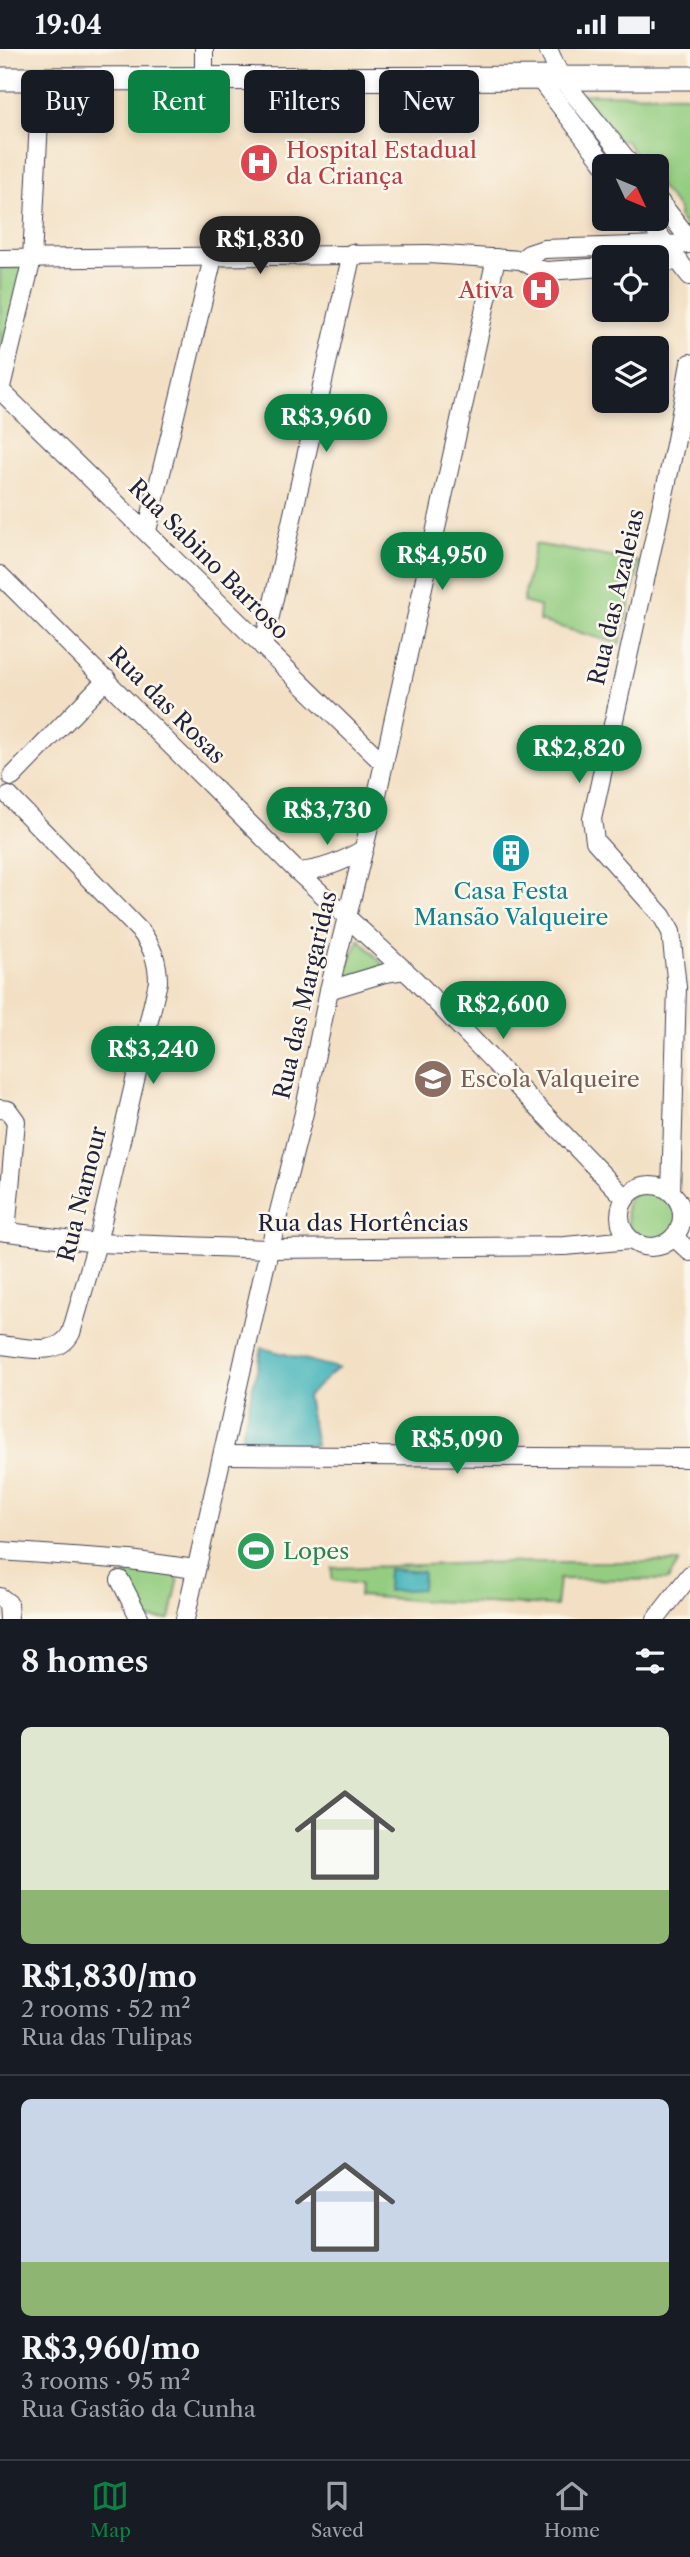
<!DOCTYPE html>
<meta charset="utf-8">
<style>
:root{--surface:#171b24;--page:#20242c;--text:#f1f3f6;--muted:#9ea1a6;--line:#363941;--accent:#0b8043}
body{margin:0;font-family:"Libre Caslon Text",serif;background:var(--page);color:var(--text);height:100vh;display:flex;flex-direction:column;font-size:26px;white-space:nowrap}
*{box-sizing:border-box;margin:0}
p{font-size:23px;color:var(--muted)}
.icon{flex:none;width:38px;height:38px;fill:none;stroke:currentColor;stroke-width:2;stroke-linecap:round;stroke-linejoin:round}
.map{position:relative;height:1570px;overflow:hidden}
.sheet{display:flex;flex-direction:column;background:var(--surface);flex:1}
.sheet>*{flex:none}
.guide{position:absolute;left:21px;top:21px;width:649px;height:63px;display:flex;gap:14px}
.needle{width:46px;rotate:134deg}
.tools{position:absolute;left:592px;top:105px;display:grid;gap:14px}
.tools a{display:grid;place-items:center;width:77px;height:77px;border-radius:10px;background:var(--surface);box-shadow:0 4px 10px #0003;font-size:35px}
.price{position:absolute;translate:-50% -60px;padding:0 16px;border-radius:24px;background:var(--accent);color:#fff;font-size:23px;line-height:46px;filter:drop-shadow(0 2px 4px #0008)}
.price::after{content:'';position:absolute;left:50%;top:42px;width:21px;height:16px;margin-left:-10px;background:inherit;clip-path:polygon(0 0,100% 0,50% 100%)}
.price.on{background:#222;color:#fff}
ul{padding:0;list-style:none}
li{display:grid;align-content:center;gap:14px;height:371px;padding:0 21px}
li+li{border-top:2px solid var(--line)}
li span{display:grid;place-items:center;height:217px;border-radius:10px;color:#555}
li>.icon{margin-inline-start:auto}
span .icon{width:126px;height:126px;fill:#fffc;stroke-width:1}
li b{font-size:30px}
h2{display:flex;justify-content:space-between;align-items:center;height:84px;padding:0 21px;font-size:30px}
.tag{padding:0 24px;border-radius:10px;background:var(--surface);box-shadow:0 4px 10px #0003;font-size:24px;line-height:63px}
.tag.on{background:var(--accent);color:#fff}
.status{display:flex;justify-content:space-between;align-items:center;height:49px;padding:0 35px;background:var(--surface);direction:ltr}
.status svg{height:19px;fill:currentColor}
.menu{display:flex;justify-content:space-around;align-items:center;height:98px;border-top:2px solid var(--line);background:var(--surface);font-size:19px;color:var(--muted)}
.menu a{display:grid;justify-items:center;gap:4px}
.menu .on{color:var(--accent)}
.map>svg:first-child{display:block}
.green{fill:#94cd81;stroke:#5b785e;stroke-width:2}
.water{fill:#42b3b9;stroke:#326a7a;stroke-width:2}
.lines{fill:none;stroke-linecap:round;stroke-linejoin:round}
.minor-casing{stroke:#413e50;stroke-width:20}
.major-casing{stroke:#413e50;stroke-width:25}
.minor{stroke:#fff;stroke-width:18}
.major{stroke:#fff;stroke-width:23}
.labels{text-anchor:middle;stroke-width:5;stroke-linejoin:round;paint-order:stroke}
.health-label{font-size:23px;fill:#be3a42;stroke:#fbf7ec;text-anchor:start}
.street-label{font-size:23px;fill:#22223b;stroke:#fbf7ec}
.culture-label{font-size:23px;fill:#0d838f;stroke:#fbf7ec}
.education-label{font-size:23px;fill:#785e54;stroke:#fbf7ec;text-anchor:start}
.leisure-label{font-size:23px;fill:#27864d;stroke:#fbf7ec;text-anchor:start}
</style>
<div class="status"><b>19:04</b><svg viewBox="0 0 49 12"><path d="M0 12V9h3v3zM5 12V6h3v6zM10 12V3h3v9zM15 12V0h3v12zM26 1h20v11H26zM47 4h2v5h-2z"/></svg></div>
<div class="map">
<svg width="690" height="1570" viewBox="0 0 690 1570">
<rect width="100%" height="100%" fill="#fbf7ec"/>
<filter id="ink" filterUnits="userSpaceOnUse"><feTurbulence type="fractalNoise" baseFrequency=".0143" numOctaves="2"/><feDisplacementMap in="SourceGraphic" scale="14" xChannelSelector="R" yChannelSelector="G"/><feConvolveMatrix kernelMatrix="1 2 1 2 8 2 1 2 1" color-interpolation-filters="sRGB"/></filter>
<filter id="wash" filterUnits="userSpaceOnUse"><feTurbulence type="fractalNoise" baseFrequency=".00686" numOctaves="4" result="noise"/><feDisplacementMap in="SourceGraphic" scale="28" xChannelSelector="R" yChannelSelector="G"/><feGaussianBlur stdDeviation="1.57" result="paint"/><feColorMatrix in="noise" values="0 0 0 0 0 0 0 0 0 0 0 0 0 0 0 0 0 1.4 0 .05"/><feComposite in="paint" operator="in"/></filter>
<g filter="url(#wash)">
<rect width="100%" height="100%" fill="#f3e0c4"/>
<g class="green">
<path d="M582,45L690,46V184L678,168L679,161L656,132V117H645L625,91H618Z"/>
<path d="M26,218L0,319V219Z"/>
<path d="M535,495L640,513L620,595L539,572L540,558L523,553Z"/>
<path d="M359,890L384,916L342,931Z"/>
<path d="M655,1137L667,1141L676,1155L679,1171L673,1186L660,1195L643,1191L631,1185L626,1162L628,1149L641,1139Z"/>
<path d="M513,1513H679L668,1531L559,1530L556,1557L428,1552L359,1547L360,1535L332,1531V1519Z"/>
<path d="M129,1518L175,1526L178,1533L170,1570H148L126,1524Z"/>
</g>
<g class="water">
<path d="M262,1299L338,1319L307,1347L316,1396L239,1398Z"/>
<path d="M388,1520L423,1523L422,1540L387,1542Z"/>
</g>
</g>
<g filter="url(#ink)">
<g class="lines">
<defs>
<g id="minor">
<path d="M548,0L561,29L632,117"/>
<path d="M538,28L606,117"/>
<path d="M204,29V0"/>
<path d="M656,148L690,191"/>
<path d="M647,170L690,227"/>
<path d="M0,210L428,205L521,211L537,220L547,222L604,218"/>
<path d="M521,211L529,205L544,200L690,195"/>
<path d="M656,214L679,212"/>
<path d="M0,341L383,714"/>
<path d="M0,342L32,210L41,30"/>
<path d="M147,482L213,209"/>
<path d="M0,526L298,823L414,930L625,1149"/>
<path d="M263,598L352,204"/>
<path d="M12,728L107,630"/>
<path d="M298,823C323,821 343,813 364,800"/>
<path d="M329,941L385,924L405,921"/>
<path d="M0,1060L8,1061L16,1072L6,1183"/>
<circle cx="651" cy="1167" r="31"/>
<path d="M671,1143L677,938L671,883L662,867L595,792L592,770L675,396L690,314"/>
<path d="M0,1182L97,1194L270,1200L565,1197L630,1191"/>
<path d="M674,1188L690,1203"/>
<path d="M0,1296C24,1298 58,1309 71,1284L97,1194L158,933C158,913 153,900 142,884L9,747"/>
<path d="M223,1406L690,1409"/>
<path d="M0,1502L130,1511L195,1520"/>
<path d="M120,1531L140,1570"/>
<path d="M0,1548L8,1554L9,1570"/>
<path d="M185,1570L264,1222L304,1064L329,941L376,750L496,209"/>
<path d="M656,1570L690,1526"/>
</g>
<path id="major" d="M0,30L690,29"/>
</defs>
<use href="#minor" class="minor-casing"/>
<use href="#major" class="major-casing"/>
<use href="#minor" class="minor"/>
<use href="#major" class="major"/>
</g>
</g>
<defs>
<symbol id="hospital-disc" viewBox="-11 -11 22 22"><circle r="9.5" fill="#e0444e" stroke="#fbf7ec"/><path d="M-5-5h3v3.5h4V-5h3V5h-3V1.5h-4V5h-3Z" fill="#fff"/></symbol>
<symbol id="building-disc" viewBox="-11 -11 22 22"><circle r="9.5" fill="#0f9aa8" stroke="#fbf7ec"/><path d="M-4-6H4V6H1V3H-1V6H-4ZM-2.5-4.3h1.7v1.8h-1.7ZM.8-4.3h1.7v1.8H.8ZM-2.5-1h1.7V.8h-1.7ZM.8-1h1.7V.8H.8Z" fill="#fff"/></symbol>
<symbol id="school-disc" viewBox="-11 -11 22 22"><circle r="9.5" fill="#8d6e63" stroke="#fbf7ec"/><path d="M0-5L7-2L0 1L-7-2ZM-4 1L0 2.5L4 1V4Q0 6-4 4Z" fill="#fff"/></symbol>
<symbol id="stadium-disc" viewBox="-11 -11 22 22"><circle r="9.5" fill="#2e9e5b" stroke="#fbf7ec"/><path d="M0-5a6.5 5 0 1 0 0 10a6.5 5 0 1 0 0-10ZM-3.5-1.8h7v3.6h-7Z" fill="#fff"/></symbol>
</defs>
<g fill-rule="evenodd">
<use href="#hospital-disc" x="237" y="92" width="44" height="44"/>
<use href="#hospital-disc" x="519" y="219" width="44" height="44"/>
<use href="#building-disc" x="489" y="782" width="44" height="44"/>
<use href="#school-disc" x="411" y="1008" width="44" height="44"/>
<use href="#stadium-disc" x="234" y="1480" width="44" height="44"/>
</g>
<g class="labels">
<g class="health-label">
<text x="286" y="109">Hospital Estadual<tspan x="286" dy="26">da Criança</tspan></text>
<text x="514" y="249" text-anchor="end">Ativa</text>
</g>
<g class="street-label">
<text transform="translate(209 510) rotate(45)" y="8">Rua Sabino Barroso</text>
<text transform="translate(616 548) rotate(-77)" y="8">Rua das Azaleias</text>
<text transform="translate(167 656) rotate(45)" y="8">Rua das Rosas</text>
<text transform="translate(305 946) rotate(-77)" y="8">Rua das Margaridas</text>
<text transform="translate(82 1145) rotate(-76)" y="8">Rua Namour</text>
<text x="363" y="1182">Rua das Hortências</text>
</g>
<g class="culture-label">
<text x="511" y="850">Casa Festa<tspan x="511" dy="26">Mansão Valqueire</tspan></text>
</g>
<g class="education-label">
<text x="460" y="1038">Escola Valqueire</text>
</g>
<g class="leisure-label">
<text x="283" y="1510">Lopes</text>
</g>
</g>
</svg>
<div class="tools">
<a><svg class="needle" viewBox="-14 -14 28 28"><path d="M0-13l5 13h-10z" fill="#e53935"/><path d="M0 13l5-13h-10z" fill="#9ea1a6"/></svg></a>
<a><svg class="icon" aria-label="locate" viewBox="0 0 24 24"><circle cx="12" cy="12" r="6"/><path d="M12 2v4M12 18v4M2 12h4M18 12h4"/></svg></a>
<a><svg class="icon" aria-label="layers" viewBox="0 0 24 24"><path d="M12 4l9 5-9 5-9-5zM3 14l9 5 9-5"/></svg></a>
</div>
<b class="price on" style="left:260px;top:227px">R$1,830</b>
<b class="price" style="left:326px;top:405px">R$3,960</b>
<b class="price" style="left:442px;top:543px">R$4,950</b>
<b class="price" style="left:579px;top:736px">R$2,820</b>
<b class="price" style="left:327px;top:798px">R$3,730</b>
<b class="price" style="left:503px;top:992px">R$2,600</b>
<b class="price" style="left:153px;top:1037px">R$3,240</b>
<b class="price" style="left:457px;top:1427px">R$5,090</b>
<div class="guide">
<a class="tag">Buy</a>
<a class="tag on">Rent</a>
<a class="tag">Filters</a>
<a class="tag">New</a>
</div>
</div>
<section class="sheet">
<h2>8 homes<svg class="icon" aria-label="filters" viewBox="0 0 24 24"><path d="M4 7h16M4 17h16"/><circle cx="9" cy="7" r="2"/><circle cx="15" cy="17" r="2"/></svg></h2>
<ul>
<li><span style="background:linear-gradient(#dfe7d0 75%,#8fb573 0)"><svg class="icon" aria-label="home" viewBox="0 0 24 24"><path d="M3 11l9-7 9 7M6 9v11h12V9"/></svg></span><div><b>R$1,830/mo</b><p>2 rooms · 52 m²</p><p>Rua das Tulipas</p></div></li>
<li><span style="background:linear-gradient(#c9d6e8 75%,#8fb573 0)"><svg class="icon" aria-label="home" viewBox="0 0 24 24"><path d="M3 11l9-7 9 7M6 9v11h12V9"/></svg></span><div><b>R$3,960/mo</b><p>3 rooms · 95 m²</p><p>Rua Gastão da Cunha</p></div></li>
</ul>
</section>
<nav class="menu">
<a class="on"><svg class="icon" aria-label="map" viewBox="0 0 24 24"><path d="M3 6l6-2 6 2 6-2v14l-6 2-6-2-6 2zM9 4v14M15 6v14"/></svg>Map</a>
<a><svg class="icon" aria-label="saved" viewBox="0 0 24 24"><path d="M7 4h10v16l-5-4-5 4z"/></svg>Saved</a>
<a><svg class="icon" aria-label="home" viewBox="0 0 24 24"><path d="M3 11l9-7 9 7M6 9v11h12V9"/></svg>Home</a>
</nav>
